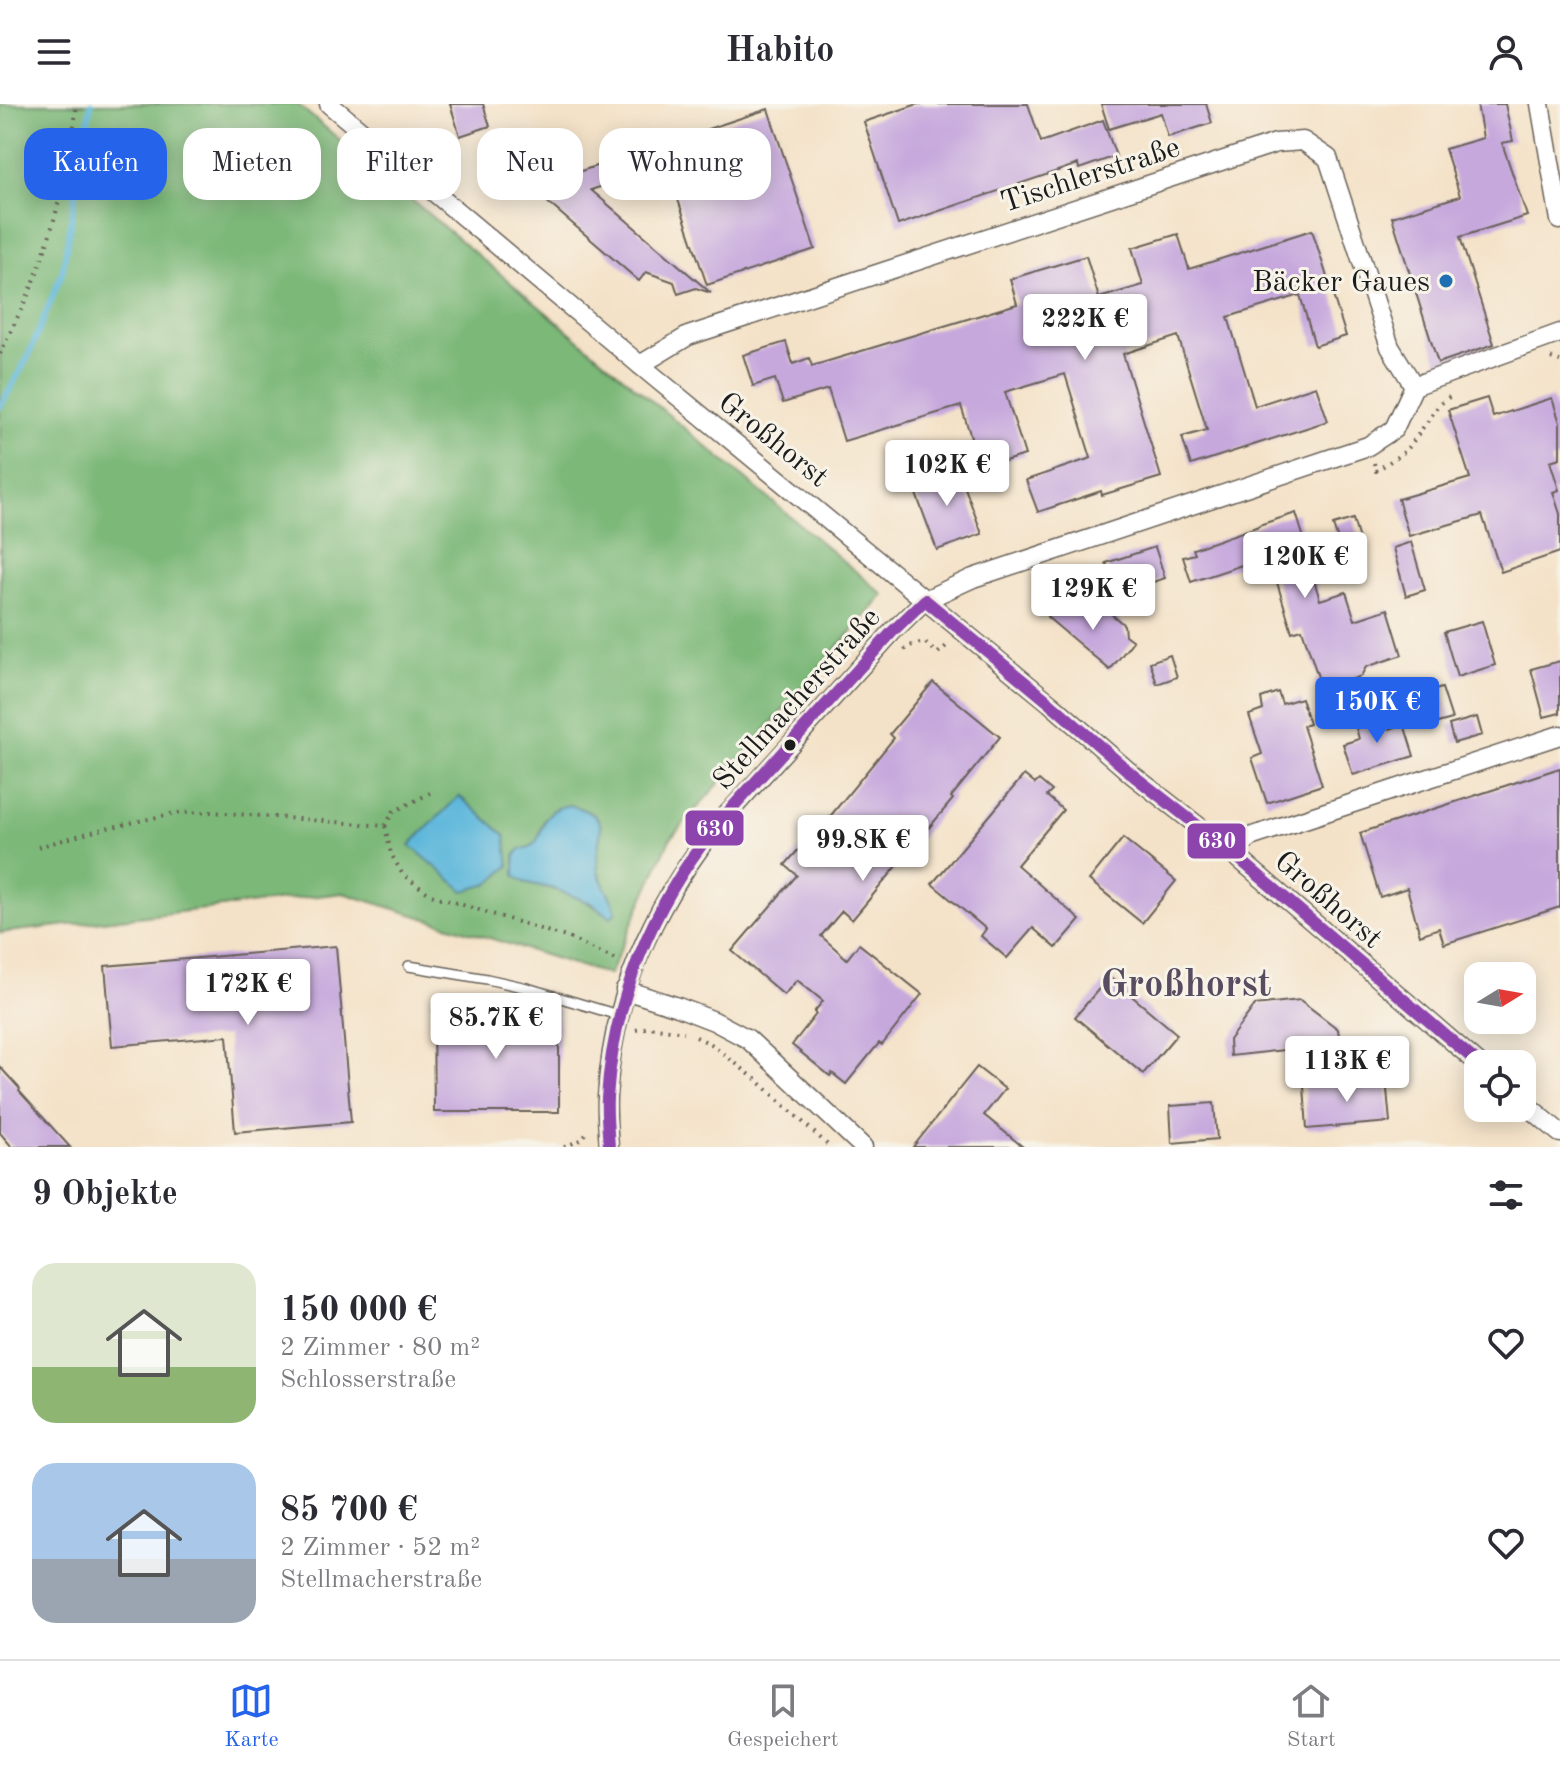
<!DOCTYPE html>
<html lang="de">
<meta charset="utf-8">
<style>
:root{--surface:#fff;--page:#f7f7f7;--text:#2b2b33;--muted:#7c7c81;--line:#e1e1e2;--accent:#2563eb}
body{margin:0;font-family:"Old Standard TT",serif;background:var(--page);color:var(--text);height:100vh;display:flex;flex-direction:column;font-size:30px;white-space:nowrap}
*{box-sizing:border-box;margin:0}
p{font-size:26px;color:var(--muted)}
.icon{flex:none;width:44px;height:44px;fill:none;stroke:currentColor;stroke-width:2;stroke-linecap:round;stroke-linejoin:round}
.map{position:relative;height:1043px;overflow:hidden}
.details{display:flex;flex-direction:column;background:var(--surface);flex:1}
.details>*{flex:none}
.guide{position:absolute;left:24px;top:24px;width:800px;height:72px;display:flex;gap:16px}
.needle{width:52px;rotate:79deg}
.buttons{position:absolute;left:1464px;top:858px;display:grid;gap:16px}
.buttons a{display:grid;place-items:center;width:72px;height:72px;border-radius:16px;background:var(--surface);box-shadow:0 4px 20px #0003;font-size:40px}
.price{position:absolute;translate:-50% -68px;padding:0 18px;border-radius:8px;background:#fff;color:#222;font-size:26px;line-height:52px;filter:drop-shadow(0 2px 4px #0008)}
.price::after{content:'';position:absolute;left:50%;top:48px;width:24px;height:18px;margin-left:-12px;background:inherit;clip-path:polygon(0 0,100% 0,50% 100%)}
.price.on{background:var(--accent);color:#fff}
ul{padding:0;list-style:none}
li{display:flex;align-items:center;gap:24px;height:200px;padding:0 32px}
li span{display:grid;place-items:center;flex:none;width:224px;height:160px;border-radius:24px;color:#555}
li>.icon{margin-inline-start:auto}
span .icon{width:96px;height:96px;fill:#fffc;stroke-width:1}
li b{font-size:34px}
h2{display:flex;justify-content:space-between;align-items:center;height:96px;padding:0 32px;font-size:34px}
.tag{padding:0 28px;border-radius:24px;background:var(--surface);box-shadow:0 4px 20px #0003;font-size:28px;line-height:72px}
.tag.on{background:var(--accent);color:#fff}
header{display:flex;justify-content:space-between;align-items:center;height:104px;padding:0 32px;background:var(--surface);font-size:36px;font-weight:700}
.menu{display:flex;justify-content:space-around;align-items:center;height:112px;border-top:2px solid var(--line);background:var(--surface);font-size:22px;color:var(--muted)}
.menu a{display:grid;justify-items:center;gap:4px}
.menu .on{color:var(--accent)}
.map>svg:first-child{display:block}
.forest{fill:#7bb878;stroke:#4c6a4a;stroke-width:2;fill-rule:evenodd}
.water{fill:#5db7db;stroke:#3c6a7c;stroke-width:2}
.lines{fill:none;stroke-linecap:round;stroke-linejoin:round}
.stream{stroke:#5db7db;stroke-width:6}
.building{fill:#c6a8dd}
.service-casing{stroke:#686158;stroke-width:12}
.minor-casing{stroke:#686158;stroke-width:21}
.path{stroke:#686158;stroke-width:4;stroke-dasharray:2 6;stroke-linecap:butt}
.service{stroke:#fff;stroke-width:9}
.minor{stroke:#fff;stroke-width:18}
.bus-1-casing{stroke:#f7f3e8;stroke-width:18}
.bus-1{stroke:#8e44ad;stroke-width:12}
.poi-dot{fill:#1f6fb2;stroke:#f7f3e8;stroke-width:3}
.bus-dot{fill:#1c1c1c;stroke:#f7f3e8;stroke-width:3}
.labels{text-anchor:middle;stroke-width:6;stroke-linejoin:round;paint-order:stroke}
.street-label{font-size:30px;fill:#1c1c1c;stroke:#f7f3e8}
.poi-label{font-size:30px;fill:#1c1c1c;stroke:#f7f3e8;text-anchor:end}
.district-label{font-size:38px;font-weight:bold;fill:#584d60;stroke:#f7f3e8}
.line-badge{stroke:#f7f3e8;stroke-width:3}
.badge-label{font-size:22px;text-anchor:middle;font-weight:bold;fill:#fff}
</style>
<header><svg class="icon" aria-label="menu" viewBox="0 0 24 24"><path d="M4 6h16M4 12h16M4 18h16"/></svg>Habito<svg class="icon" aria-label="person" viewBox="0 0 24 24"><circle cx="12" cy="8" r="4"/><path d="M4 21q1-7 8-7t8 7"/></svg></header>
<div class="map">
<svg width="1560" height="1043" viewBox="0 0 1560 1043">
<rect width="100%" height="100%" fill="#f7f3e8"/>
<filter id="ink" filterUnits="userSpaceOnUse"><feTurbulence type="fractalNoise" baseFrequency=".0125" numOctaves="2"/><feDisplacementMap in="SourceGraphic" scale="16" xChannelSelector="R" yChannelSelector="G"/><feConvolveMatrix kernelMatrix="1 2 1 2 8 2 1 2 1" color-interpolation-filters="sRGB"/></filter>
<filter id="wash" filterUnits="userSpaceOnUse"><feTurbulence type="fractalNoise" baseFrequency=".006" numOctaves="4" result="noise"/><feDisplacementMap in="SourceGraphic" scale="32" xChannelSelector="R" yChannelSelector="G"/><feGaussianBlur stdDeviation="1.8" result="paint"/><feColorMatrix in="noise" values="0 0 0 0 0 0 0 0 0 0 0 0 0 0 0 0 0 1.4 0 .05"/><feComposite in="paint" operator="in"/></filter>
<g filter="url(#wash)">
<rect width="100%" height="100%" fill="#f4e2c8"/>
<path class="forest" d="M0,0H297L884,491L670,735L609,871L343,789L0,829ZM569,701C614,713 598,723 597,758C597,767 602,774 604,782C606,790 603,800 601,807C581,791 550,784 524,778L520,745C546,744 535,720 551,708C555,704 564,703 569,701Z"/>
<g class="water">
<path d="M459,692L505,731L509,762L489,780L464,787L410,741Z"/>
<path d="M569,701C622,715 591,732 598,766C601,782 613,793 616,808L611,813L591,799L554,785L524,778L515,772V752L520,745C551,744 530,707 569,701Z"/>
</g>
<g class="lines">
<path class="stream" d="M0,303L28,253L62,169L91,0"/>
</g>
<g id="blocks">
<g class="building">
<path d="M450,0H483L490,22L460,32Z"/>
<path d="M918,0H1028L1041,38L1103,16L1116,52L1079,65L1078,60L898,121L864,18Z"/>
<path d="M1101,0H1206L1212,19L1168,33L1161,9L1109,25Z"/>
<path d="M1477,0H1505L1513,37L1502,39L1527,112L1460,133L1494,240L1438,259L1392,113L1460,92L1445,45L1483,34Z"/>
<path d="M768,5L815,145L707,181L671,75L665,78L660,63L591,86L711,189L696,184L678,190L674,178L646,168L639,177L530,83L541,71L550,78L564,62L572,70Z"/>
<path d="M1312,126L1346,232L1315,242L1300,191L1228,213L1255,302L1316,282L1328,317L1191,361L1182,333L1207,326L1178,232L1123,250L1161,373L1102,391L1101,387L1038,408L1026,376L1091,354L1065,270L1005,288L1025,351L981,364L961,302L844,337L828,285L783,299L775,275L753,282L743,251L786,238L793,260L809,254L812,262L1017,200L1010,175L1086,152L1099,194L1143,181L1132,144L1178,130L1189,165Z"/>
<path d="M1487,294L1493,313L1552,294L1560,319V354L1550,357L1559,386L1553,388L1560,410V448L1501,468L1482,411L1409,432L1398,395L1470,374L1448,306Z"/>
<path d="M957,362L982,430L937,446L912,379Z"/>
<path d="M1296,409L1312,460H1309L1320,496L1346,488L1355,516L1388,505L1402,551L1366,563L1361,572L1330,583L1314,580L1318,573L1302,525L1292,528L1269,452L1191,478L1183,453L1195,450L1193,445L1259,422V421Z"/>
<path d="M1353,415L1360,439L1341,445L1333,421Z"/>
<path d="M1411,438L1425,486L1406,492L1393,444Z"/>
<path d="M1155,443L1165,474L1117,490L1106,459Z"/>
<path d="M1065,492L1087,511L1109,508L1124,521L1125,531L1133,537L1110,566L1047,513Z"/>
<path d="M1482,517L1495,561L1457,573L1444,528Z"/>
<path d="M1170,551L1177,573L1157,580L1150,558Z"/>
<path d="M1560,557V609L1544,613L1531,565Z"/>
<path d="M933,578L1000,633L951,693L953,695L852,816L842,807L821,832L847,855L859,840L922,890L882,941L879,939L846,980L832,969L830,972L792,941L816,910L814,908L823,897L797,876L784,891L732,847L797,771L785,761L826,714L828,715L894,634L890,630Z"/>
<path d="M1442,584L1452,615L1434,620L1424,589Z"/>
<path d="M1278,588L1282,600L1301,594L1309,620L1303,622L1322,681L1267,699L1252,654L1262,650L1249,611L1263,606L1261,594Z"/>
<path d="M1384,610L1390,625L1404,620L1414,652L1353,671L1343,640L1359,635L1355,620Z"/>
<path d="M1477,613L1482,631L1454,639L1449,621Z"/>
<path d="M1560,664V803L1444,840L1439,824L1420,831L1407,784L1380,793L1360,729Z"/>
<path d="M1024,671L1035,680L1039,676L1052,687L1047,692L1063,706L1017,761L1080,816L1056,844L1033,824L1007,854L981,832L986,825L932,780Z"/>
<path d="M1123,734L1176,777L1142,819L1089,776Z"/>
<path d="M336,842L351,1018L235,1028L227,932L112,942L105,862Z"/>
<path d="M1109,873L1177,930L1143,970L1075,913Z"/>
<path d="M1300,896L1338,925L1340,940L1230,952L1229,936L1255,901Z"/>
<path d="M559,905V1008H434L433,906Z"/>
<path d="M0,963L20,985L19,987L70,1043H12L0,1029Z"/>
<path d="M977,963L1005,985L984,1011L1023,1043H913Z"/>
<path d="M1386,975L1390,1018L1307,1025L1304,982Z"/>
<path d="M1214,999L1217,1035L1172,1039L1170,1002Z"/>
</g>
</g>
</g>
<g filter="url(#ink)">
<use href="#blocks" fill-opacity="0" stroke="#686158" stroke-width="2"/>
<g class="lines">
<defs>
<path id="service" d="M409,862L487,875L527,884L618,911"/>
<g id="minor">
<path d="M329,0L640,261L1050,599L1134,672L1230,747L1479,960"/>
<path d="M1540,0L1560,116"/>
<path d="M640,261L688,232L1276,39L1303,37L1328,54L1390,243L1414,282"/>
<path d="M1230,747L1253,732L1560,631"/>
<path d="M625,886L678,903L714,917L748,935L863,1043"/>
<path d="M1522,997L1560,1029"/>
<path d="M609,1043C608,1027 606,1010 607,993C613,891 651,807 713,726L893,527L925,496L973,474L1368,342L1394,325L1414,282L1560,229"/>
</g>
</defs>
<use href="#service" class="service-casing"/>
<use href="#minor" class="minor-casing"/>
<g class="path">
<path d="M0,250C10,228 22,205 32,182C55,124 69,61 77,0"/>
<path d="M1551,254L1560,257"/>
<path d="M1374,359L1376,367L1407,346L1439,301L1453,290"/>
<path d="M904,546L909,542L924,538L938,549L950,539"/>
<path d="M385,722L393,708L430,689"/>
<path d="M38,743L99,726L175,709L212,708L385,722L391,750L403,771L431,791L569,834L616,856"/>
<path d="M636,926L649,923L684,928"/>
<path d="M696,933L711,940L758,977L830,1043"/>
<path d="M564,1043L581,1036L588,1027"/>
</g>
<use href="#service" class="service"/>
<use href="#minor" class="minor"/>
<defs>
<path id="bus-1" d="M609,1043C608,1027 606,1010 607,994C613,897 652,802 713,726C735,699 759,675 782,649C819,608 856,568 893,527L925,496L1050,599L1134,672L1230,747L1479,960"/>
</defs>
<use href="#bus-1" class="bus-1-casing"/>
<use href="#bus-1" class="bus-1"/>
</g>
</g>
<circle class="poi-dot" cx="1446" cy="177" r="8"/>
<circle class="bus-dot" cx="790" cy="641" r="7"/>
<g class="labels">
<g class="street-label">
<text transform="translate(1090 70) rotate(-18)" y="10">Tischlerstraße</text>
<text transform="translate(774 335) rotate(39)" y="10">Großhorst</text>
<text transform="translate(796 594) rotate(-48)" y="10">Stellmacherstraße</text>
<text transform="translate(1329 795) rotate(41)" y="10">Großhorst</text>
</g>
<g class="poi-label">
<text x="1430" y="187">Bäcker Gaues</text>
</g>
<g class="district-label">
<text x="1186" y="892">Großhorst</text>
</g>
</g>
<g class="line-badge">
<rect x="684" y="705" width="61" height="38" rx="8" fill="#8e44ad"/>
<rect x="1186" y="718" width="61" height="38" rx="8" fill="#8e44ad"/>
</g>
<g class="badge-label">
<text x="715" y="732">630</text>
<text x="1217" y="744">630</text>
</g>
</svg>
<div class="buttons">
<a><svg class="needle" viewBox="-14 -14 28 28"><path d="M0-13l5 13h-10z" fill="#e53935"/><path d="M0 13l5-13h-10z" fill="#7c7c81"/></svg></a>
<a><svg class="icon" aria-label="locate" viewBox="0 0 24 24"><circle cx="12" cy="12" r="6"/><path d="M12 2v4M12 18v4M2 12h4M18 12h4"/></svg></a>
</div>
<b class="price" style="left:1085px;top:258px">222K €</b>
<b class="price" style="left:947px;top:404px">102K €</b>
<b class="price" style="left:1305px;top:496px">120K €</b>
<b class="price" style="left:1093px;top:528px">129K €</b>
<b class="price on" style="left:1377px;top:641px">150K €</b>
<b class="price" style="left:863px;top:779px">99.8K €</b>
<b class="price" style="left:248px;top:923px">172K €</b>
<b class="price" style="left:496px;top:957px">85.7K €</b>
<b class="price" style="left:1347px;top:1000px">113K €</b>
<div class="guide">
<a class="tag on">Kaufen</a>
<a class="tag">Mieten</a>
<a class="tag">Filter</a>
<a class="tag">Neu</a>
<a class="tag">Wohnung</a>
</div>
</div>
<section class="details">
<h2>9 Objekte<svg class="icon" aria-label="filters" viewBox="0 0 24 24"><path d="M4 7h16M4 17h16"/><circle cx="9" cy="7" r="2"/><circle cx="15" cy="17" r="2"/></svg></h2>
<ul>
<li><span style="background:linear-gradient(#dfe7d0 65%,#8fb573 0)"><svg class="icon" aria-label="home" viewBox="0 0 24 24"><path d="M3 11l9-7 9 7M6 9v11h12V9"/></svg></span><div><b>150 000 €</b><p>2 Zimmer · 80 m²</p><p>Schlosserstraße</p></div><svg class="icon" aria-label="heart" viewBox="0 0 24 24"><path d="M12 20l-8-8c-3-5 5-10 8-4 3-6 11-1 8 4z"/></svg></li>
<li><span style="background:linear-gradient(#a9c7e8 60%,#9aa5b1 0)"><svg class="icon" aria-label="home" viewBox="0 0 24 24"><path d="M3 11l9-7 9 7M6 9v11h12V9"/></svg></span><div><b>85 700 €</b><p>2 Zimmer · 52 m²</p><p>Stellmacherstraße</p></div><svg class="icon" aria-label="heart" viewBox="0 0 24 24"><path d="M12 20l-8-8c-3-5 5-10 8-4 3-6 11-1 8 4z"/></svg></li>
</ul>
</section>
<nav class="menu">
<a class="on"><svg class="icon" aria-label="map" viewBox="0 0 24 24"><path d="M3 6l6-2 6 2 6-2v14l-6 2-6-2-6 2zM9 4v14M15 6v14"/></svg>Karte</a>
<a><svg class="icon" aria-label="saved" viewBox="0 0 24 24"><path d="M7 4h10v16l-5-4-5 4z"/></svg>Gespeichert</a>
<a><svg class="icon" aria-label="home" viewBox="0 0 24 24"><path d="M3 11l9-7 9 7M6 9v11h12V9"/></svg>Start</a>
</nav>
